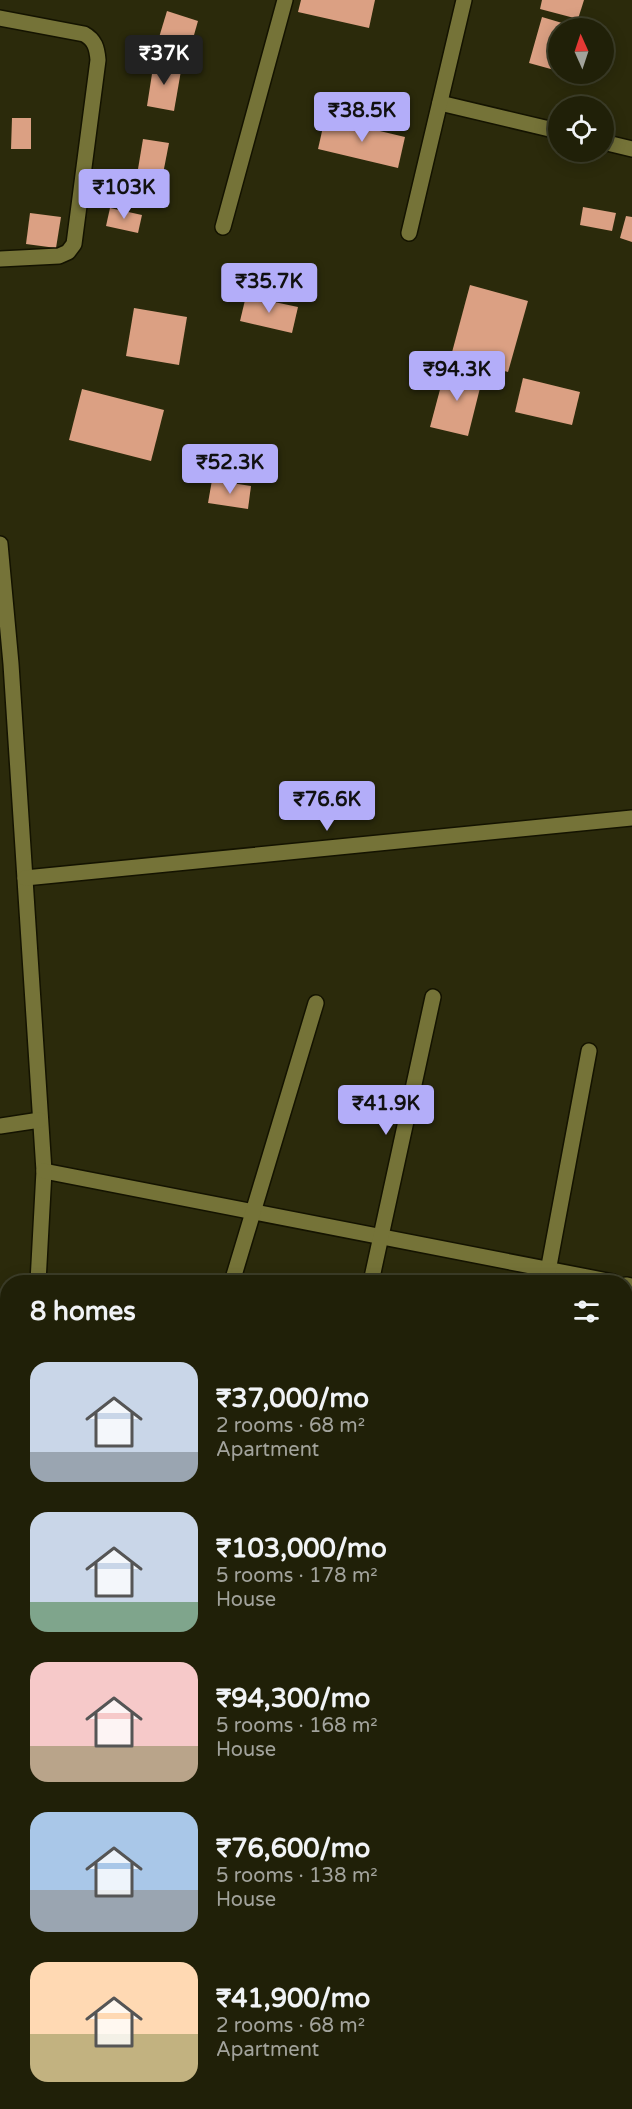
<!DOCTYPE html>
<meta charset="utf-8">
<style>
:root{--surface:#202008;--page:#2d2d16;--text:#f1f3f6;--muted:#a2a39c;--line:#3d3e29;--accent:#b3adf9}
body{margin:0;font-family:"Varela Round",sans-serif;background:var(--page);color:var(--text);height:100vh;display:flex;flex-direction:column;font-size:22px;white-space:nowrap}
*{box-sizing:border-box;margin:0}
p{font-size:20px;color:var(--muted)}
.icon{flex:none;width:33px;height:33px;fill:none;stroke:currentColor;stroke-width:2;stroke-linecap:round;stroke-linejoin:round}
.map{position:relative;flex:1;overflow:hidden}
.sheet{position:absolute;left:0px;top:1275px;width:633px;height:834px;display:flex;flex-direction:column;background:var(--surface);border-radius:24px 24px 0 0;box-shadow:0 3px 15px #0003,0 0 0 2px var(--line)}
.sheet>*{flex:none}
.needle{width:39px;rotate:357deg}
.fabs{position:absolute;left:548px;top:18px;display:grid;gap:12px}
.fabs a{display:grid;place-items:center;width:66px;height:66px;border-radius:50%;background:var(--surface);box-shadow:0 3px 15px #0003,0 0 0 2px var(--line);font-size:30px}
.price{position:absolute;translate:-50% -51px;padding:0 14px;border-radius:6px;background:var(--accent);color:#111;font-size:20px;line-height:39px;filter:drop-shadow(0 2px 3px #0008)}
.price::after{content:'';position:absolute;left:50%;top:36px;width:18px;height:14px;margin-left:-9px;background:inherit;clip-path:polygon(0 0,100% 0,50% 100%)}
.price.on{background:#222;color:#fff}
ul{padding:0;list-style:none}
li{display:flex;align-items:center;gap:18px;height:150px;padding:0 30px}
li span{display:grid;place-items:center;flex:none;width:168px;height:120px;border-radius:18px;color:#555}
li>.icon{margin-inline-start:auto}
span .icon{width:72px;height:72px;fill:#fffc;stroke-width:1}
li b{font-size:26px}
h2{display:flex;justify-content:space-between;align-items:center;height:72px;padding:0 30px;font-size:26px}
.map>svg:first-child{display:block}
.building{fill:#dba083}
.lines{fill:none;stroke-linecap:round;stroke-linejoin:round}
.service-casing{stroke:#141300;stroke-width:18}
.minor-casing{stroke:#141300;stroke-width:18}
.service{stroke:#757338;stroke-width:15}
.minor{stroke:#757338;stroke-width:15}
</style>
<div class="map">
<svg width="632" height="2109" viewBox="0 0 632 2109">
<rect width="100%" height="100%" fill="#2b2a0b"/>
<g class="building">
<path d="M301,0H375L369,28L298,12Z"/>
<path d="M542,0H584L578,19L540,9Z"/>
<path d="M167,11L198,21L186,63L154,54Z"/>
<path d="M542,17L579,28H558V71L529,63Z"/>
<path d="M154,61L182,65L174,111L147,106Z"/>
<path d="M12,118H31V149H11Z"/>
<path d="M325,118L405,137L398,168L318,149Z"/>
<path d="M143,139L169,143L162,179L137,175Z"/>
<path d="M583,207L616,213L612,231L580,225Z"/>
<path d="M110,208L142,215L138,233L106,226Z"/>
<path d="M30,213L61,217L56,248L26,244Z"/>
<path d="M626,216L632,217V242L620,238Z"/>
<path d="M470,285L528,301L508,372L451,356Z"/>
<path d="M246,296L298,307L292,333L240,321Z"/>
<path d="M134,308L187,317L179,365L126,356Z"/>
<path d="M446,367L483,376L468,436L430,427Z"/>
<path d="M523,378L580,392L572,425L515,412Z"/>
<path d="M82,389L164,410L151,461L69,440Z"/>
<path d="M212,480L251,486L248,509L208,503Z"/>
</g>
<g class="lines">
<defs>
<path id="service" d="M0,2106L11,2109"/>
<g id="minor">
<path d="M0,18L84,34C95,40 97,48 98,60L74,244L68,252L59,256L0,259"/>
<path d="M440,103L558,131"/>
<path d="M603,142L632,149"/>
<path d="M223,227L285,0"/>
<path d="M409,233L464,0"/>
<path d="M0,544L11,664L44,1171L38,1282"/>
<path d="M25,878L632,818"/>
<path d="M0,1126L40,1120"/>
<path d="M44,1171L613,1282"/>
<path d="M232,1282L316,1003"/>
<path d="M371,1282L433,997"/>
<path d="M546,1282L589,1051"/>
<path d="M626,1285L632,1286"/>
<path d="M0,1308L8,1307"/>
<path d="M0,1534L8,1507"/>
<path d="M0,1723L8,1725"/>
</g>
</defs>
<use href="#service" class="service-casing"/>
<use href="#minor" class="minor-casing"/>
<use href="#service" class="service"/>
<use href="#minor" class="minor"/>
</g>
</svg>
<div class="fabs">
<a><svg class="needle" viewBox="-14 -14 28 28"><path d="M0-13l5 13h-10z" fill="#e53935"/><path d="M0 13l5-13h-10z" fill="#a2a39c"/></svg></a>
<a><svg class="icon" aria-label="locate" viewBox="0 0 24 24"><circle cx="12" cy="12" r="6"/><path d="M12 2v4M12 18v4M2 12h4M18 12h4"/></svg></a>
</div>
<b class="price on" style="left:164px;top:86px">₹37K</b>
<b class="price" style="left:362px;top:143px">₹38.5K</b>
<b class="price" style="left:124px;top:220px">₹103K</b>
<b class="price" style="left:269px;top:314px">₹35.7K</b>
<b class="price" style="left:457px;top:402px">₹94.3K</b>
<b class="price" style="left:230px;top:495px">₹52.3K</b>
<b class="price" style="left:327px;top:832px">₹76.6K</b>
<b class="price" style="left:386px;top:1136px">₹41.9K</b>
<section class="sheet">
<h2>8 homes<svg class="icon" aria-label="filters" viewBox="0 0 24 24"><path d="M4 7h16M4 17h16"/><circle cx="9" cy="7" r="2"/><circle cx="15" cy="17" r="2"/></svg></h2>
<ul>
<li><span style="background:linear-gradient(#c9d6e8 75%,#9aa5b1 0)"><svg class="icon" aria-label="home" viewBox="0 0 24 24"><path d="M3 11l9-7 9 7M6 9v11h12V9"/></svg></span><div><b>₹37,000/mo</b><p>2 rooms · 68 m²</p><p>Apartment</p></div></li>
<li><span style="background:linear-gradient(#c9d6e8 75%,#7fa58c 0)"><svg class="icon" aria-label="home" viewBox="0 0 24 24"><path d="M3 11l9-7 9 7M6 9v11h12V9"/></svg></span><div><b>₹103,000/mo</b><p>5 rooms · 178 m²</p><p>House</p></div></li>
<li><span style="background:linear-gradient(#f6c9c9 70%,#b9a48a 0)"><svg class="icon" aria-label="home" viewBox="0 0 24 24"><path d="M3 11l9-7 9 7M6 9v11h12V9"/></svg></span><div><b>₹94,300/mo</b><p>5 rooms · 168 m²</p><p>House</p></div></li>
<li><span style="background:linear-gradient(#a9c7e8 65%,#9aa5b1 0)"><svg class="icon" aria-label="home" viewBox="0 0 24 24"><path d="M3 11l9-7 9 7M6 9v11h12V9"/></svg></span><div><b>₹76,600/mo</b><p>5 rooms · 138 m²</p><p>House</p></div></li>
<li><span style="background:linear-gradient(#ffd9b3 60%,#c2b280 0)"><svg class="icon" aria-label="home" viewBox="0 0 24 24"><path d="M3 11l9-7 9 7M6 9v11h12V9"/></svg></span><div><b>₹41,900/mo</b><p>2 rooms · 68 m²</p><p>Apartment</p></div></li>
</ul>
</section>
</div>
